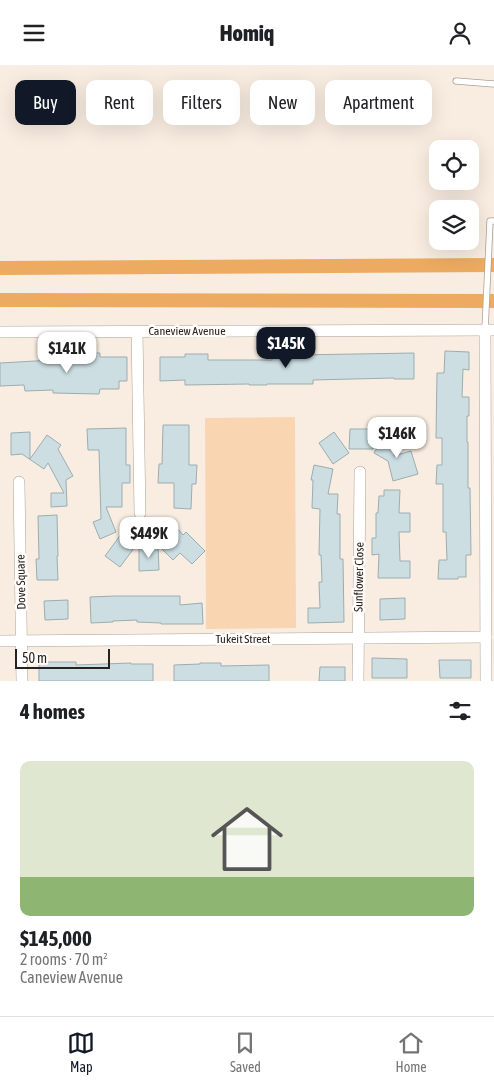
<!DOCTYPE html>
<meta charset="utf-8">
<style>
:root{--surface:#fff;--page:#f6f6f6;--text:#202124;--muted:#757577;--line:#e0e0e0;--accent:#111827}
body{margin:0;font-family:"Asap Condensed",sans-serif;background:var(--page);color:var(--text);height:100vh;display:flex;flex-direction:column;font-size:19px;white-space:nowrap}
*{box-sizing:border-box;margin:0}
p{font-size:16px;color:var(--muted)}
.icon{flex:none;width:28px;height:28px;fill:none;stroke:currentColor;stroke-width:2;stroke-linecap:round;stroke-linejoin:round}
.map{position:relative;height:616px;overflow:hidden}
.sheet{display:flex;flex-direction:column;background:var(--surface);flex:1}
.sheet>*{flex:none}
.guide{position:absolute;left:15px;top:15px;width:465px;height:45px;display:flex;gap:10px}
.buttons{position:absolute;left:429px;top:75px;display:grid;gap:10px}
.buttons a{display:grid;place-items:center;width:50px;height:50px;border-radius:10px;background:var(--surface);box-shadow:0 5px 20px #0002;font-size:25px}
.scale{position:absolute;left:15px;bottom:12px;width:95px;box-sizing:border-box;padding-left:5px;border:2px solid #27221e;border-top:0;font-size:14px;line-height:18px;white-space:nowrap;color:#27221e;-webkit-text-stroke:4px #fffcfa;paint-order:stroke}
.price{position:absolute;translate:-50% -42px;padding:0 11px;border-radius:10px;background:#fff;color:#222;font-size:16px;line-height:32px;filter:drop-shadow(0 1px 2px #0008)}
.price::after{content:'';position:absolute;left:50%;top:30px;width:15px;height:11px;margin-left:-8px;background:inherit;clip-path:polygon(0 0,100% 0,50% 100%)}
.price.active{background:var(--accent);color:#fff}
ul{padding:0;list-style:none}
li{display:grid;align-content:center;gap:10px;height:265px;padding:0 20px}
li span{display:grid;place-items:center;height:155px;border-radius:10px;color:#555}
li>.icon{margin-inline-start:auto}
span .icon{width:90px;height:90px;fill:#fffc;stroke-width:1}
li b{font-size:21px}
h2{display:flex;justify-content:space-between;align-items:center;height:60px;padding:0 20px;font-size:21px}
.pill{padding:0 18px;border-radius:10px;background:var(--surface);box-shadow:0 5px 20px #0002;font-size:18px;line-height:45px}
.pill.active{background:var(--accent);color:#fff}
header{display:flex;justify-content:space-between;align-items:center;height:65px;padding:0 20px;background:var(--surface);font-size:22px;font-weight:800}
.menu{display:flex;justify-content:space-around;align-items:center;height:70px;border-top:1px solid var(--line);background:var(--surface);font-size:14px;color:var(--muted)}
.menu a{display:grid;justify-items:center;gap:2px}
.menu .active{color:var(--accent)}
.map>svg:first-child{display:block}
.green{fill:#f9d6b1}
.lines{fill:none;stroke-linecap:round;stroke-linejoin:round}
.canal{stroke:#ecab61;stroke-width:14}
.building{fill:#ccdee2;stroke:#9badb0}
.lane-casing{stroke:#aca196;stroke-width:7}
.street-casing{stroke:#aca196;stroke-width:12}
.lane{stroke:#fff;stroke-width:5.5}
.street{stroke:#fff;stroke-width:11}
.labels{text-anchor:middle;stroke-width:5;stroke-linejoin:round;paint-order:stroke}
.street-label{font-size:12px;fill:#27221e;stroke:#fffcfa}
</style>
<header><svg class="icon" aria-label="menu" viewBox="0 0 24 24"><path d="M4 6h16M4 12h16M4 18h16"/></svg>Homiq<svg class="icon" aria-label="person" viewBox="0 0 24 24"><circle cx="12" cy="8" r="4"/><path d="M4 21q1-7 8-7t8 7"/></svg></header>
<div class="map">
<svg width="494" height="616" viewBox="0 0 494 616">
<rect width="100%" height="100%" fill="#f9ede1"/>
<path class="green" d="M295,352L296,563L206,564L205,353Z"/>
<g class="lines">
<g class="canal">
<path d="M0,203L494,200"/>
<path d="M0,235L494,236"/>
</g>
</g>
<g class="building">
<path d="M445,286L469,287V305L463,304L462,332H469V351H467V377H468V423H470L471,490H466V512H458V514H438L439,495H447L446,467H443V419H436L437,400H442V373H436L437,308H444Z"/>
<path d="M80,288H100V292H127V316H119V324H100L99,329L53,328V325L25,326L24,320L0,321V298L53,295V291H80Z"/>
<path d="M272,288H296V290L414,288V314H394V313L313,315V319H267V320H249V319L185,320V315L160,316V292H185V289H208V295H272Z"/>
<path d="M163,360H189V400H197L196,419H192L191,444L174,443V418H158L159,399H162Z"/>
<path d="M126,363V400H130V418H122V442H106L116,467L100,474L93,457L101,454L99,385H88L87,364Z"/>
<path d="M350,364H373V384H349Z"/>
<path d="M30,367V394L47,370L61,380L58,384L73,411L66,415L67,441L51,442V428H64L48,398L44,404L22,389L11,390V368Z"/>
<path d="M334,367L349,388L333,399L319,378Z"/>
<path d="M387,368L402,378L394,391L411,386L418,409L393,416L388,396L374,388Z"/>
<path d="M314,400L333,404L328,429H338L337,449H340V494H343L344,557L308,558V543H320L319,517H322L321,490H319L320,444L312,443L313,415H311Z"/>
<path d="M384,425H400L399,448H410V467H399L400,496H410V513H378L379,489L372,490V473H376V448H378L379,431H384Z"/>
<path d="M57,450L58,491H57L58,515H37L36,494H39L38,451Z"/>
<path d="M177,463L183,470L186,467L205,486L192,499L180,488L173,495L159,481Z"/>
<path d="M122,468L137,479L120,502L105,491Z"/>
<path d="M158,481L159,505L139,506V482Z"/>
<path d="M115,531H180V540L202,538L203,559H161V558L137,557V555L113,556V557L91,558L90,532Z"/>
<path d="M405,533V554L380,555V534Z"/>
<path d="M68,535V554L45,555L44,536Z"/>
<path d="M372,593L407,594V613H372Z"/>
<path d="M439,595H471V613H440Z"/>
<path d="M39,597H76V600L131,598V599H153V616H39Z"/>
<path d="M200,598H221V601L269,600V616H174V600L200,599Z"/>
<path d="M320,602H345V616H319Z"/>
</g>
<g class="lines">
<defs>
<g id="lane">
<path d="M456,16L494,19"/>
<path d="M485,265L490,156H494"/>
</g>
<g id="street">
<path d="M485,265L486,616"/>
<path d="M0,267L494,265"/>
<path d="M137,267L140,448"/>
<path d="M19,417L22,616"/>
<path d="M0,576L486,572"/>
<path d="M358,616L360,407"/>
</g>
</defs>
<use href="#lane" class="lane-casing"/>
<use href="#street" class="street-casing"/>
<use href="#lane" class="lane"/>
<use href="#street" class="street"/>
</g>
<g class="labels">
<g class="street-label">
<text x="187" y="270">Caneview Avenue</text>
<text transform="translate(359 512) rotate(-89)" y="4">Sunflower Close</text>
<text transform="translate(21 517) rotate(-91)" y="4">Dove Square</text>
<text x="243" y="578">Tukeit Street</text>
</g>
</g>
</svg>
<div class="buttons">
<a><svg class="icon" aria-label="locate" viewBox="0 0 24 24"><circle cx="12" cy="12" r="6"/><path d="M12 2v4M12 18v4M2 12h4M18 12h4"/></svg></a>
<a><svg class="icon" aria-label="layers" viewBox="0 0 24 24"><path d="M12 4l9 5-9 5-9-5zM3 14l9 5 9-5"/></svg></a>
</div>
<div class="scale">50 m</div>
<b class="price active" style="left:286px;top:304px">$145K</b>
<b class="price" style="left:67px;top:309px">$141K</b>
<b class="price" style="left:397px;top:394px">$146K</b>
<b class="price" style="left:149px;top:494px">$449K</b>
<div class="guide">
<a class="pill active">Buy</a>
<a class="pill">Rent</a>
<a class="pill">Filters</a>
<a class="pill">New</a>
<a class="pill">Apartment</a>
</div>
</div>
<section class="sheet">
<h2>4 homes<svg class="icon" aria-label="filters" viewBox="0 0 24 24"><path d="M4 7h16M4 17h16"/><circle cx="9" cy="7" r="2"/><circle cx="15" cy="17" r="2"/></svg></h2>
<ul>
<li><span style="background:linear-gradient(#dfe7d0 75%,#8fb573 0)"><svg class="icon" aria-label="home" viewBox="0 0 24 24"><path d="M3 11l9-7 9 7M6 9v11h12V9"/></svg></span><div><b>$145,000</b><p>2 rooms · 70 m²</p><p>Caneview Avenue</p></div></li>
</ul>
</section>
<nav class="menu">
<a class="active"><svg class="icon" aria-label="map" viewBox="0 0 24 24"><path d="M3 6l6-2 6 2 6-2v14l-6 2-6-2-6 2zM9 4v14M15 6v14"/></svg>Map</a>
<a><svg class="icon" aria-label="saved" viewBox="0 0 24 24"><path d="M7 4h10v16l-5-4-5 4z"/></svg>Saved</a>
<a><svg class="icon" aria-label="home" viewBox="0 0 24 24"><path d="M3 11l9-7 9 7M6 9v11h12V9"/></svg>Home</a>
</nav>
